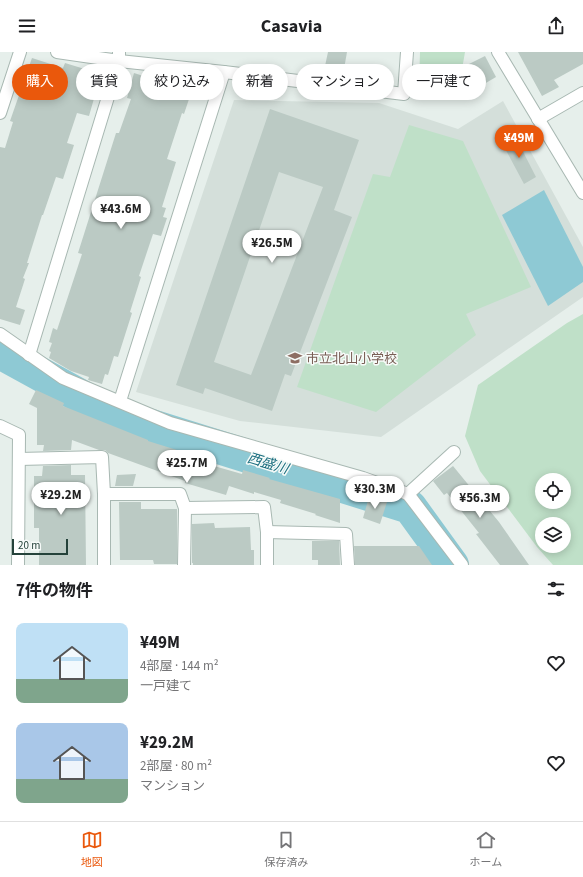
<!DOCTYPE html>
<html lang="ja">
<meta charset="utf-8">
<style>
:root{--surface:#fff;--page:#f6f6f6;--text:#202124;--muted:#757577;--line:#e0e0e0;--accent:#ea580c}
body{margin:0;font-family:"Source Sans 3","Noto Sans JP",sans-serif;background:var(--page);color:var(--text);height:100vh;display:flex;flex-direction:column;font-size:15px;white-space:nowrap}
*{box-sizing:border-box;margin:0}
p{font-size:13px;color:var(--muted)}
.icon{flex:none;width:22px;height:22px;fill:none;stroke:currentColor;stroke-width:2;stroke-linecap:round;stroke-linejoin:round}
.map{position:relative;height:513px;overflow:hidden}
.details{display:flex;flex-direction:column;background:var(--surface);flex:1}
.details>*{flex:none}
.top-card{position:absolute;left:12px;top:12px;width:559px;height:36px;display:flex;gap:8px}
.tools{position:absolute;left:535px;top:421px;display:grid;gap:8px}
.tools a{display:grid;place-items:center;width:36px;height:36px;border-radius:50%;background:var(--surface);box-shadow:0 2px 10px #0003;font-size:20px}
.scale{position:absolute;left:12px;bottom:10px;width:56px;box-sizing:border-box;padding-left:4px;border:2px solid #24423a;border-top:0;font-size:11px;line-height:14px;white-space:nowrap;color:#24423a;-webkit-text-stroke:3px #f7fbf9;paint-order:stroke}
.price{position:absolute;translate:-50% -34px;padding:0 9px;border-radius:14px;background:#fff;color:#222;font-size:13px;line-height:26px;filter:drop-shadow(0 1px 2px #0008)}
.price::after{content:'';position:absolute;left:50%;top:24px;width:12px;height:9px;margin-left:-6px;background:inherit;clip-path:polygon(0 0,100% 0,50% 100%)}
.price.on{background:var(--accent);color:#fff}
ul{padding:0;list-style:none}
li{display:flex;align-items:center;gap:12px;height:100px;padding:0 16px}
li span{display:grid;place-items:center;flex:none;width:112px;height:80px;border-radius:8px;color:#555}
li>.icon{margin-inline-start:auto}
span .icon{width:48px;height:48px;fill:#fffc;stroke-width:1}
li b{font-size:17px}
h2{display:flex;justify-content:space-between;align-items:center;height:48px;padding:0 16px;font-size:17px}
.pill{padding:0 14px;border-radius:18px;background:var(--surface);box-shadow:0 2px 10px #0003;font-size:14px;line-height:36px}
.pill.on{background:var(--accent);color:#fff}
header{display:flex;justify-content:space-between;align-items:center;height:52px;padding:0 16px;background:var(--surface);font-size:18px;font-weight:700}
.menu{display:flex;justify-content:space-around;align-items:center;height:56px;border-top:1px solid var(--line);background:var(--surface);font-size:11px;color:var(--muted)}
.menu a{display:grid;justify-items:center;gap:2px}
.menu .on{color:var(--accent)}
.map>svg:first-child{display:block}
.built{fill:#d4dfda}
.green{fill:#bfe0c8;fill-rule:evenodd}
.water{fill:#8ec9d4}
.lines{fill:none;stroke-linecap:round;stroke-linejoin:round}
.river{stroke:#8ec9d4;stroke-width:34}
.building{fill:#bbcac4;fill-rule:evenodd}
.minor-casing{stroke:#a8b8b2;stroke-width:14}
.minor{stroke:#fff;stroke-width:12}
.labels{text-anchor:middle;stroke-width:3;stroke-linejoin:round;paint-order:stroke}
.education-label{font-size:13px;fill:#785e54;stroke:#f7fbf9;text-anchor:start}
.water-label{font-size:14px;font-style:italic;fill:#1c6f80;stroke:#f7fbf9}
</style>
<header><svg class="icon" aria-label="menu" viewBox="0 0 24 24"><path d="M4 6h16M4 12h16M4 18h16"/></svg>Casavia<svg class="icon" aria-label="share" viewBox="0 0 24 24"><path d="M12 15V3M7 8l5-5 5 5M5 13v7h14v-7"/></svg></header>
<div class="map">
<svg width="583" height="513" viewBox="0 0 583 513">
<rect width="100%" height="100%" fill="#e6efeb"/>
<path class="built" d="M234,48L379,51L458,77L503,49L583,195V245L381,385L240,369L136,340Z"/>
<g class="green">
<path d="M420,0H465L457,46L419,33Z"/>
<path d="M409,73L463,89L531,235L466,262L476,283L376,360L297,335L373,122L390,125Z"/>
<path d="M583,262V513H553L537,495L480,419L465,384L478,333L567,271ZM542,428H564V450H542ZM542,472H564V494H542Z"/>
</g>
<path class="water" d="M544,138L583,215V230L548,254L502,163Z"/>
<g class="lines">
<path class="river" d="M0,300L113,362L410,455L452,513"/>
</g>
<g class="building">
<path d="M328,0H347L344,17L325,14Z"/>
<path d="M518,0H583V12L554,28L559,35L542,44Z"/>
<path d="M485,4L496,25L479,35L467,13Z"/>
<path d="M32,6L63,16L65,11L101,22L89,64L77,61L67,91L74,93L63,127L56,125L43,163H42L27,211H29L23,226L25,227L16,255L25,258L20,273L0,267V95L5,96L13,70L10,69Z"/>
<path d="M134,21L171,33L173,25L194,32L184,62L182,61L167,107L176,110L162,155L166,156L163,165L167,166L161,184L153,182L139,224L141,225L130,260L132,261L118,305L114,304L108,323L105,322L102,332L88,328L89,325L71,319L49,306L51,300L49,299L52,291L49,290L53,276L57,278L82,202L78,201L116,81H119L131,47L127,46Z"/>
<path d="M270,57L359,88L334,158L352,165L291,324L285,322L272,359L205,336L203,342L176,333ZM279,120L323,135L251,323L214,310Z"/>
<path d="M514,82L536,125L524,132L501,89Z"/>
<path d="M36,338L64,351L63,354L148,388V389L177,398L176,400L208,409L207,412L242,422L243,418L270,426L269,427L340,447V471L315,463L316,462L280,451L281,448L254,440V442L229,434L226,443L185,431V429L108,401L105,398H99L72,388L71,398L43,399L44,393H37V356L29,352Z"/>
<path d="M71,413V423H85L86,513H39V476H34V424H42L43,414Z"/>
<path d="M453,414L499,470L529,513H500L476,482L479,481L447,441L444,443L433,429Z"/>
<path d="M136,422L133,434H115L117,423Z"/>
<path d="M369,445L387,450L380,472L363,466Z"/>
<path d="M119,450H141V457H177V512H154L153,508H120Z"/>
<path d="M214,471L215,476L250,475L251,498H254V513H193V511H192V472Z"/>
<path d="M312,489H339L340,513H318V508H312Z"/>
<path d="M354,494H419L432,513H355Z"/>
</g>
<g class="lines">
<defs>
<g id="minor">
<path d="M57,0L119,9L224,20L404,42L407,0"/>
<path d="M498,0L583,141"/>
<path d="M0,61L20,0"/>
<path d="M538,67L583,41"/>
<path d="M0,282L63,326L170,371L363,426L408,442"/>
<path d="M29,303L119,9V0"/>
<path d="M120,349L224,20"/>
<path d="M0,374L19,383L18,513"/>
<path d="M454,400L408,442L462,513"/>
<path d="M19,407L102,405L104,442V513"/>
<path d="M104,442H180L185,456L184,513"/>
<path d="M185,456L264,455L267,480V513"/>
<path d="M267,480L346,482L348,513"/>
</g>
</defs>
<use href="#minor" class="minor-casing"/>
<use href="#minor" class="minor"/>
</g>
<defs>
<symbol id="school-bare" viewBox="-9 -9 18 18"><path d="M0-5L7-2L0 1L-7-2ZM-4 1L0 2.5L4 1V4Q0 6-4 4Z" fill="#8d6e63" stroke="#f7fbf9" stroke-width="2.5" paint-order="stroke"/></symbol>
</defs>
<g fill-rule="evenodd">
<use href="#school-bare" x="285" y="296" width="20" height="20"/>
</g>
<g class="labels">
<g class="education-label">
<text x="306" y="311">市立北山小学校</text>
</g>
<g class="water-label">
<text transform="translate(268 411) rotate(17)" y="5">西盛川</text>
</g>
</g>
</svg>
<div class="tools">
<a><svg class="icon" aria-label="locate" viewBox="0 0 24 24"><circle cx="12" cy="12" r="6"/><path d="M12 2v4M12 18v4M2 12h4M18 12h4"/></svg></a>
<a><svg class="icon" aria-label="layers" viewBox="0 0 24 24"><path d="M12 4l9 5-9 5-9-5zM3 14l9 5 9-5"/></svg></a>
</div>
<div class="scale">20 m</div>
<b class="price on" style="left:519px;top:107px">¥49M</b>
<b class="price" style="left:121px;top:178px">¥43.6M</b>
<b class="price" style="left:272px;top:212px">¥26.5M</b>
<b class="price" style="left:187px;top:432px">¥25.7M</b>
<b class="price" style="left:375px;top:458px">¥30.3M</b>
<b class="price" style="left:61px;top:464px">¥29.2M</b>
<b class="price" style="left:480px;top:467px">¥56.3M</b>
<div class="top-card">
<a class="pill on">購入</a>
<a class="pill">賃貸</a>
<a class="pill">絞り込み</a>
<a class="pill">新着</a>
<a class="pill">マンション</a>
<a class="pill">一戸建て</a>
</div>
</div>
<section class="details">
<h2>7件の物件<svg class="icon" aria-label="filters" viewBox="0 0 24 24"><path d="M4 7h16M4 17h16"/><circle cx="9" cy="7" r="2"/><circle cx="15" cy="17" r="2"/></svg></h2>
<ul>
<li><span style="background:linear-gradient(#bfe0f5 70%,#7fa58c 0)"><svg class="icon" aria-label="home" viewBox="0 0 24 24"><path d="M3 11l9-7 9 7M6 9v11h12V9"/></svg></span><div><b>¥49M</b><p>4部屋 · 144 m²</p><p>一戸建て</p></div><svg class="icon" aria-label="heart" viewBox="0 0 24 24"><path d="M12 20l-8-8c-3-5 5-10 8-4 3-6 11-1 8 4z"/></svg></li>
<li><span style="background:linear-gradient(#a9c7e8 70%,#7fa58c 0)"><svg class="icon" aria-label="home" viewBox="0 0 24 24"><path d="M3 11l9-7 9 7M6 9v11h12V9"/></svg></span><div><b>¥29.2M</b><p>2部屋 · 80 m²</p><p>マンション</p></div><svg class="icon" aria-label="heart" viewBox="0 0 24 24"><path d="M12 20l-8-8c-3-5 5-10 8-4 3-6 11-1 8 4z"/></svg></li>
</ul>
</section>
<nav class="menu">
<a class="on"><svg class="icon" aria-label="map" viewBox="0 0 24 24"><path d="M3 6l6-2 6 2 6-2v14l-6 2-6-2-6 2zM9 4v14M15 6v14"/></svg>地図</a>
<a><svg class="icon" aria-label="saved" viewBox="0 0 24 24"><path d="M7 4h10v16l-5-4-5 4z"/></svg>保存済み</a>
<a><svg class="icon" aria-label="home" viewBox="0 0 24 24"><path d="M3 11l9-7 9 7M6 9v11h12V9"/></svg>ホーム</a>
</nav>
